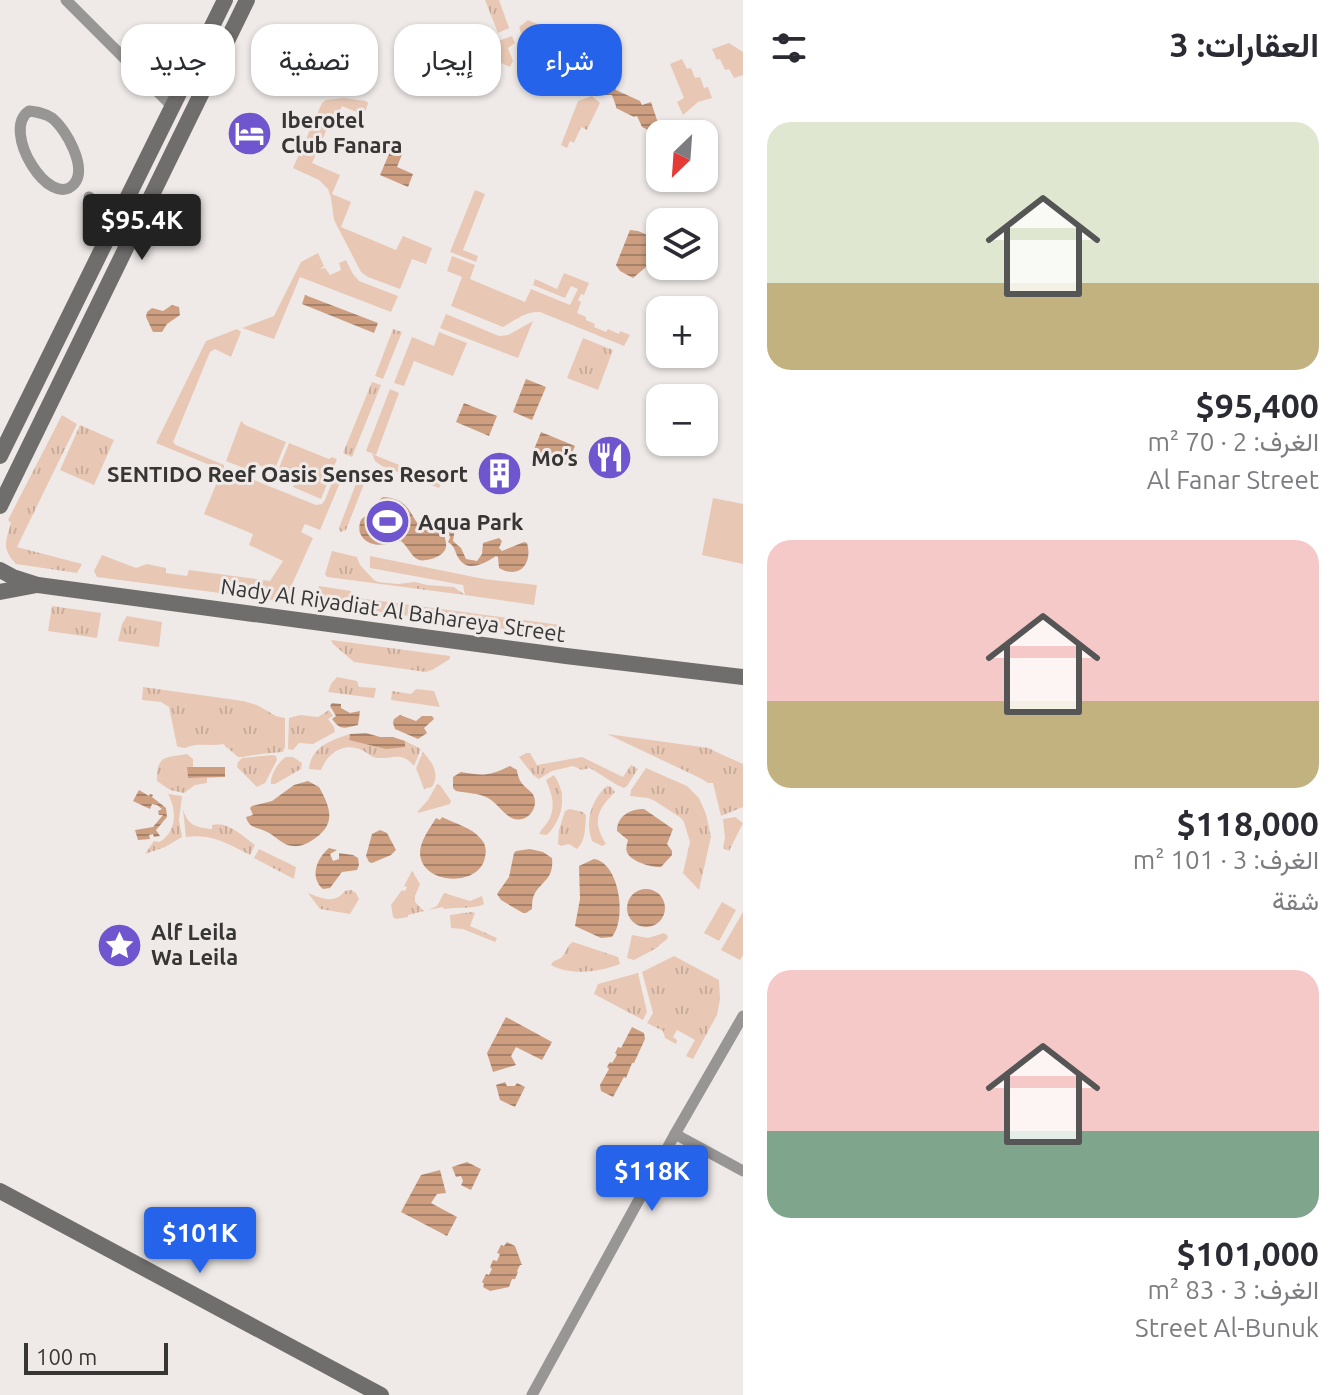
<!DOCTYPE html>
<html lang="ar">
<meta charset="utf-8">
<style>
:root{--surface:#fff;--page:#f2f2f3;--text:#2b2b33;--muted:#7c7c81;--accent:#2563eb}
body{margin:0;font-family:Ubuntu,Vazirmatn,sans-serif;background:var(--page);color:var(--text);direction:rtl;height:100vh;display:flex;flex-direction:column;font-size:30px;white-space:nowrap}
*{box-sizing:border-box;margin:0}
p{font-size:26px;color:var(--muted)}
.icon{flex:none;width:44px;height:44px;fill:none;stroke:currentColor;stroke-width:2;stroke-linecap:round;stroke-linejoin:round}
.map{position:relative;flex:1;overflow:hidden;direction:ltr}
.panel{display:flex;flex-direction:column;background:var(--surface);width:600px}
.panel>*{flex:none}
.hud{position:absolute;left:24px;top:24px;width:598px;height:72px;direction:rtl;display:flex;gap:16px}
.needle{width:52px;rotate:205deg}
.controls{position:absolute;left:646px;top:120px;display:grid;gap:16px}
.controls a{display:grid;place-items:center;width:72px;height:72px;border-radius:16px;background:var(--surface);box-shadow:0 2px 6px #0004;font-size:40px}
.scale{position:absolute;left:24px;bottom:20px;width:144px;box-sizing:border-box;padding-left:8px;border:4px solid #373635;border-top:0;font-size:22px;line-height:28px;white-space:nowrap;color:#373635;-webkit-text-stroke:6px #efeae8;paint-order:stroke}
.price{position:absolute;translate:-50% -68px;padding:0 18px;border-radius:8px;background:var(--accent);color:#fff;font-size:26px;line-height:52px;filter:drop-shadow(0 2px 4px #0008)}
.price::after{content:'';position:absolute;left:50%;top:48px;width:24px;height:18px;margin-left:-12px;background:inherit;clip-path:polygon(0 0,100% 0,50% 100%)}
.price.current{background:#222;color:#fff}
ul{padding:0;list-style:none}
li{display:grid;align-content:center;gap:16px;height:424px;padding:0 24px}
li span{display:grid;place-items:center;height:248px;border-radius:24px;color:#555}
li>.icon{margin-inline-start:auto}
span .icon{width:144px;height:144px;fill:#fffc;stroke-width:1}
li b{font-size:34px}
h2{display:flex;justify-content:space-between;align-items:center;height:96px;padding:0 24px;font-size:34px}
.chip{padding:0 28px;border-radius:24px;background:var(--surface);box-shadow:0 2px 6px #0004;font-size:28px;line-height:72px}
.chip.current{background:var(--accent);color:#fff}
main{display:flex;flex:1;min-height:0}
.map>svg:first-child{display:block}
.grass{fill:url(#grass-tufts)}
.garden{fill:#e8c8b4}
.water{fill:url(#water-rules)}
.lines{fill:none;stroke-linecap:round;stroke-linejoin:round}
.street{stroke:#989695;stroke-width:11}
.secondary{stroke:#706e6c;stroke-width:16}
.labels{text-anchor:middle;stroke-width:6;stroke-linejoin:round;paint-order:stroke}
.poi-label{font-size:22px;font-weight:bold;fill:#373635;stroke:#efeae8;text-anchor:start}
.street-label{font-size:22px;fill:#373635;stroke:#efeae8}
</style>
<main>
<section class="panel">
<h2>العقارات: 3<svg class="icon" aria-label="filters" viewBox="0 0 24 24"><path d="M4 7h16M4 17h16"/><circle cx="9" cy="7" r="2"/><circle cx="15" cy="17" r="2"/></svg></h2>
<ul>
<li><span style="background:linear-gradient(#dfe7d0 65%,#c2b280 0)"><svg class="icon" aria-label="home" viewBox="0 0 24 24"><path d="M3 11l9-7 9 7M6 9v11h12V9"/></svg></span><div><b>$95,400</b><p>الغرف: 2 · 70 m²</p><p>Al Fanar Street</p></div></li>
<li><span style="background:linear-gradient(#f6c9c9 65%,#c2b280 0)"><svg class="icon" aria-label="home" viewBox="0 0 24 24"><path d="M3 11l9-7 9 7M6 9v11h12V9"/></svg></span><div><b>$118,000</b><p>الغرف: 3 · 101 m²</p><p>شقة</p></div></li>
<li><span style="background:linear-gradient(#f6c9c9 65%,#7fa58c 0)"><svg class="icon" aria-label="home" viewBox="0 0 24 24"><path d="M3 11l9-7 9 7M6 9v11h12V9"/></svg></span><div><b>$101,000</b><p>الغرف: 3 · 83 m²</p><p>Street Al-Bunuk</p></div></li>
</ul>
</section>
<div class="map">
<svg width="743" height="1395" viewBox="0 0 743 1395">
<defs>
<pattern id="grass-tufts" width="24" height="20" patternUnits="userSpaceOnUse" patternTransform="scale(2)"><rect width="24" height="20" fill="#e8c8b4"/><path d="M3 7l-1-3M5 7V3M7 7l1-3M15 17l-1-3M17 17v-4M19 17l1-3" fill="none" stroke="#c8ac9b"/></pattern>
<pattern id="water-rules" width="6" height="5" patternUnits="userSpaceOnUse" patternTransform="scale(2)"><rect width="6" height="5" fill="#cd9e80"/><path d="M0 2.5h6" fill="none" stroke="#a7826a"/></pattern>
</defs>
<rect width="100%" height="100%" fill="#efeae8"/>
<g class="grass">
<path d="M485,0H499L509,28L498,33Z"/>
<path d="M592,96L600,103L587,130L581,127L574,143L570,141L567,148L561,145L578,101Z"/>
<path d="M393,329L402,332L383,379L375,376Z"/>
<path d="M583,338L613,350L598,390L567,378Z"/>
<path d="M372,382L381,385L352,457L343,453Z"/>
<path d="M62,415L77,424L17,547L82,564L77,573L16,564C1,548 6,541 11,523L8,520Z"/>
<path d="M80,425L114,440L94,485L60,470Z"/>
<path d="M372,454L442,482L439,488L382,466L375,461Z"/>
<path d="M361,478L363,479L364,484L346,530L340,532L339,528L357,481Z"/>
<path d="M332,551L357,557L360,565L374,580L378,582L398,584L415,582L427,585L454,587L465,595L327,577L325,574Z"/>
<path d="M52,606L101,613L97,638L48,631Z"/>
<path d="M127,616L162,622L159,647L118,641L122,624Z"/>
<path d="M331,640L450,656V659L432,670L426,672L354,662L333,644Z"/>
<path d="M337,677L357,681L359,687L376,688L374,698L328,692L331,684Z"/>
<path d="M143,687L243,701L257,705L276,716L285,718V747L283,752C270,753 256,754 243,757H238L223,744C213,746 205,744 196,745C187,746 186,750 177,746L169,707L161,702L142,700Z"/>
<path d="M416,689L434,691L440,707L391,700L392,691L411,694Z"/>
<path d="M329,710L333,716L328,719L334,727L335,732L313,744L299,743L293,750L288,749L289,718L300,715L318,717Z"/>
<path d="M350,734L349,740L405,747V741L421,749L414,766C402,751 393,759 379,758C371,758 368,753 362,750C343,742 328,753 321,770L309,769C311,747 331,740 350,734Z"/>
<path d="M607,734L709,748C721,755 731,758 743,764V807L721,816L713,783H708L700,778Z"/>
<path d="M423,752C433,763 440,774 432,787L424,789L416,768Z"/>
<path d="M526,753H530L537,765L582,757L623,777L631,765L638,769L627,786L624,788L617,785L590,768L582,770L573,766L552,771L539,779L533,775L519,757Z"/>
<path d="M187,754L193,759V767H187L188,778H207V783L195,785L184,793L170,790L157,781C156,753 168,758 187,754Z"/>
<path d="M273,755L276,756L277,760L265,783L257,787L237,767L238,762L242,758Z"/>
<path d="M286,757H293L302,763L301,769L275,784H271C270,775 278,762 286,757Z"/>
<path d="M646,768L687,786L699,798L706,814L711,837L699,890L683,873L690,842L684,822L681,818L655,801L648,798L630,796L631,790Z"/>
<path d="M554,775C568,795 563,819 547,835L539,834C542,828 547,824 550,818C556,803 551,793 546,780Z"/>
<path d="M437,784L440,785L451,801L450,804L418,813V811L428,800Z"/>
<path d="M607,786L611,787L615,792C597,810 592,821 606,844L602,846L592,841C585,821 591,800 607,786Z"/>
<path d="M168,794L182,796L179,820L182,837L165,847L145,854L154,841L159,842C177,833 177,810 168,794Z"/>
<path d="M570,809L583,812L586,815C585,828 586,840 577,849L569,844L561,846L558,844L559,830L565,811Z"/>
<path d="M183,810C189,826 195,827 212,829V825C228,821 242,836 255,845L250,855C229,844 211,833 186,837Z"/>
<path d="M735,817L743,823L729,851L723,848L725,838L723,819Z"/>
<path d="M259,849L296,867L294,879L254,858Z"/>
<path d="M412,871L420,884L415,896V902L424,911L408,915V917L396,919L393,917L391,905L402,890L405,891L407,887L404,886Z"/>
<path d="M351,890L356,893L359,899L350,914L320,909L308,893C319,897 329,903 340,896C349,889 340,892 351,890Z"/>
<path d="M444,893L470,901L482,896L484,904C477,909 455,907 444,909L443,907L428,910L437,906Z"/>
<path d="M472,912L475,913L470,926L497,938L495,942L463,929L451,928L450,915Z"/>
<path d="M664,933L668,936L667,939L655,949L634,960L627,958L632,935L648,938Z"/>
<path d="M573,942L618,957L620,964C600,972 570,976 551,965C554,959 557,961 562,957C567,952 566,946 573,942Z"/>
<path d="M674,956L719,980L720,999L717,1015L693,1059L686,1056L695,1040L677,1030L673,1037L677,1040L676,1044L665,1038L663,1031L647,1023L653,1013L642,972Z"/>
<path d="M638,973L647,1012L643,1020L594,994L598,984Z"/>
</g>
<g class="garden">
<path d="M528,20L569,38L561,58L556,61L537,53L534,43L522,36L519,27Z"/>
<path d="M512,36L515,43L508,48L513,61L510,67L476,52V49Z"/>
<path d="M576,42L620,61L618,66C607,65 597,67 590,75L570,67L568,61Z"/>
<path d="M729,43L743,52V75L734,78L729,69L725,70L720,59L717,60L712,49Z"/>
<path d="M535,59L553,67L555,78L552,85L519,71L522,64Z"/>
<path d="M682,59L687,69L691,68L695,78L700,77L704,88L708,87L712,98L698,102L683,115L677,102L684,98L670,64Z"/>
<path d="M566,72L589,82L590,91L577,96L560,89L557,84L561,75Z"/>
<path d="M343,98L366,101L368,103L364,115L342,106L339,112L335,110L312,163L340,175L332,194L351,202L341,227L396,250L403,236L432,248L426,264L412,259L400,289L368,277L361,272L334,220L331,198L328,189L319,180L293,168L322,103L326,100Z"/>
<path d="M475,190L485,194L463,250L478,256L476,262L450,252Z"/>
<path d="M318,253L324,266L320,269L325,268L330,275L341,270L339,263L346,260L353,274L359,281L398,296L391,312L300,277L274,339L242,328L274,316L301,262Z"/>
<path d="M452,256L475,265L470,279L525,302L531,289L570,305L578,289L571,286L565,298L533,285L535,279L557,289L564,273L589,283L584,295L581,294L578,300L581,302L577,313L586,317V320L595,324L594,327L606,332L608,329L619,334L620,331L630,335L624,346L540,312C526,311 515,320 503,327L451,306L462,277L447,271Z"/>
<path d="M446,314L499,336L508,335L533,321L518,358L440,328Z"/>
<path d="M237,329L241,332L231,357L215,349L210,352L173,442L176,445L224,465V468L316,505L322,504L325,500L337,470L344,473L320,530L305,524L301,532L313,538L288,593L282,599L273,600L97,577L94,571L102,555L136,568L147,564L166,568V573L187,576L189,570L270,581L283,561L249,545L253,534L204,514L222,470L156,443L206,341Z"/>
<path d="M439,332L467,343L453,376L414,361L404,386L394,383L412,337L434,346Z"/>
<path d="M390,389L399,393L376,455L366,451Z"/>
<path d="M241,421L245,425L286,442L274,471L255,464L251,471L226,461Z"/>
<path d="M289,443L329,459L332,457L337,459L321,499L293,487L296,480L277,473Z"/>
<path d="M713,498L743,504V564L702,555Z"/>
<path d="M370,556L484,579L537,585L534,605L465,595L463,585L370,568Z"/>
<path d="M319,586L351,591V597L560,625L557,636L320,604L316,597Z"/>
<path d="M722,902L736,910L719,941L704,933Z"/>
<path d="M743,912V955L740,960L721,950Z"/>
</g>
<g class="water">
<path d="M607,77L615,81L616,90L640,101L642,105L651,102L659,126L656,134L642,127L637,116L634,117L616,108V106L612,95H606L601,92L600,83Z"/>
<path d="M392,147L403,152L397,167L413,174L408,187L380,175Z"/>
<path d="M630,230L638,231L657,239L654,245L658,248L652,262L633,278L620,271L616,265Z"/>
<path d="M305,295L378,323L374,333L302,304Z"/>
<path d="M172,305L179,307L180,315L167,324L162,332H153L146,317L147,312L152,308L163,311Z"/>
<path d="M526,379L546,387L532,420L513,412Z"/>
<path d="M464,403L497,416L489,436L456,422Z"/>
<path d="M541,432L575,446L567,465L533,452Z"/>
<path d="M383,497C410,499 408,513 422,529L433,532L442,527C443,530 447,544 446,546C446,556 427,562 419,560C411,557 408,546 401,541C388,544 367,550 360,533C359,530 359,524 361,520C363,517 368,515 371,512C376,505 376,502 383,497Z"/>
<path d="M450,523L455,528L453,541L461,548L466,559L477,561L482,554L483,543L499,538L502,541L499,548L502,551L524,542L527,543C533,563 520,580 499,568L498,557L496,556C485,563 469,573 459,559C454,551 456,547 448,542L450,538L447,524Z"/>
<path d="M332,703L341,704V708L350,713L360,711L358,725C344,728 341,731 332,719L336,716L330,706Z"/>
<path d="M400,715L416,721L422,716H432L434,719L424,728L427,733L418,739L395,729L393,723L394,719Z"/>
<path d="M366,733L380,737H393L405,741V747L386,749L349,740L350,734Z"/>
<path d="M510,766L517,770C517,772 519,780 521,782C526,790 535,791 535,802C535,809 531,815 525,818C508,825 501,805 488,798C478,793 467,793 456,791L453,788V777L461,772C483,776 489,776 510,766Z"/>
<path d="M187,767H225V777L188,778Z"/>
<path d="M308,781L319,787C332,810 336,826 311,841C306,844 300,847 293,846C283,846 275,835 265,831C256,827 249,828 246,817L253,815L250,808L252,806L272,801L294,785Z"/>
<path d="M139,790L149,796L150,794L153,795L152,797L166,808L167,817L156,830L160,836L154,837L153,834L149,835L150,839L138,840L135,830L153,827L163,815H159L158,811L162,809L157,805L152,804L150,809L133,801Z"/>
<path d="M644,809L673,829L667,844L672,851V855L661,867C653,868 633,862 628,854C625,850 627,844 628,840L617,831C617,816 630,809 644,809Z"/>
<path d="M442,817C454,823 473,828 481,839C485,843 487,850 485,857C480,888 421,885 420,853C420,841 430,828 436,818L440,820Z"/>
<path d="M380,830L387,833L396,850L391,855L372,863L369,862L366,856L372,834Z"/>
<path d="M329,848L337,850L330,854L333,861L339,859V853L353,855L358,858L359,865L357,870L342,872L330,888L323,889C309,877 317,858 329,848Z"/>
<path d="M530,849L543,852L552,858C554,880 542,880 534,895C532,899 532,905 532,909L526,913H523L501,900L497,894L509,877L514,853L516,851Z"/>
<path d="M594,859C620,863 627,920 612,937L601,938L575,926L580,899L579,866Z"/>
<circle cx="646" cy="908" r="19"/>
<path d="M506,1017L552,1042L542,1060L516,1047L511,1056L516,1065L493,1072L487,1053Z"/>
<path d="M632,1027L644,1033L645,1039L634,1063H632L626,1078L624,1077L613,1097L601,1091L600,1085L609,1069L607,1067L610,1062L612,1063L617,1055L615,1053L618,1047L621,1048Z"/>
<path d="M505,1082L507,1086H515L517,1083L525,1087L515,1107L500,1100L496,1085Z"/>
<path d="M467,1162L481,1169L471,1190L461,1185L463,1181L461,1176L456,1177L452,1167Z"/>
<path d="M440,1170L446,1193L437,1194L431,1203L457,1217L447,1236L401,1212L421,1175Z"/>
<path d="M507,1242L515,1246L522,1265H520L517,1271L518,1272L515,1279H512L509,1287L490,1291L483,1287L484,1284L482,1282L486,1274L489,1275L492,1269L490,1267L493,1260L497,1261L500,1254L497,1253L501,1245L504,1246Z"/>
</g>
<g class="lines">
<g class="street">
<path d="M66,0L173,107"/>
<path d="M29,111C37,112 45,113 52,118C66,129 88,168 74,184C50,211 0,130 29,111Z"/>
<path d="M89,197L117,218"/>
<path d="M675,1134L743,1171"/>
<path d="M532,1395L675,1134L743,1016"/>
</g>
<g class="secondary">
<path d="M0,456L225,0"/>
<path d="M0,506L247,0"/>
<path d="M0,570L13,577L38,585L566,656L743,677"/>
<path d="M0,592L37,585"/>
<path d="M0,1191L381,1395"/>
</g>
</g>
<defs>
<symbol id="hotel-disc" viewBox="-11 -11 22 22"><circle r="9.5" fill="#6f56cf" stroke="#efeae8"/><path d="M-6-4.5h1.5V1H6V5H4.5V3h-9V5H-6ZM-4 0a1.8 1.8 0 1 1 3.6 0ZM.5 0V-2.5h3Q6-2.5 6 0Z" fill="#fff"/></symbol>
<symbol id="restaurant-disc" viewBox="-11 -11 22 22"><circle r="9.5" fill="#6f56cf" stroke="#efeae8"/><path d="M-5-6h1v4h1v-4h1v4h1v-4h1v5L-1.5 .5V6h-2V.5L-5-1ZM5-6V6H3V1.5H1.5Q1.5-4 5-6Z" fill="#fff"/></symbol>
<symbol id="building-disc" viewBox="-11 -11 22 22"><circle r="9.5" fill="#6f56cf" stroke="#efeae8"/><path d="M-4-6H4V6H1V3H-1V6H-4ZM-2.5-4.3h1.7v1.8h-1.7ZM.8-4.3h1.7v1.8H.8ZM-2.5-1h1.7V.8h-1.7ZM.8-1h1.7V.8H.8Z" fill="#fff"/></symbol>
<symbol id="stadium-disc" viewBox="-11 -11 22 22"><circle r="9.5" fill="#6f56cf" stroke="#efeae8"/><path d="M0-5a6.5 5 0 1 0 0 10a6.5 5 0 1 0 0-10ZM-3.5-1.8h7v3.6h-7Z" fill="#fff"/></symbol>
<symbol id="sight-disc" viewBox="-11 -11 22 22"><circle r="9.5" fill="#6f56cf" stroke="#efeae8"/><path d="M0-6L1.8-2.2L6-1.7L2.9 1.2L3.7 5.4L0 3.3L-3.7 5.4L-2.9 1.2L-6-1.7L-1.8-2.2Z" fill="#fff"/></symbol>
</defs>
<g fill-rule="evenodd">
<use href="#hotel-disc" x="224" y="108" width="51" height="51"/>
<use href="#restaurant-disc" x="584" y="432" width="51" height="51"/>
<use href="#building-disc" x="474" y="448" width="51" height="51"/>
<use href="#stadium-disc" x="362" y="496" width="51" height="51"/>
<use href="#sight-disc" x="94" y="920" width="51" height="51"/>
</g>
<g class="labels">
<g class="poi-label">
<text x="281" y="128">Iberotel<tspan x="281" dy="25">Club Fanara</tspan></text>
<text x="578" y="466" text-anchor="end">Mo’s</text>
<text x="468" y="482" text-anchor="end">SENTIDO Reef Oasis Senses Resort</text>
<text x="418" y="530">Aqua Park</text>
<text x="151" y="940">Alf Leila<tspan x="151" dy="25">Wa Leila</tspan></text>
</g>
<g class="street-label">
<text transform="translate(393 610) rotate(8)" y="8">Nady Al Riyadiat Al Bahareya Street</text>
</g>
</g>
</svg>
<div class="controls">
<a><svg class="needle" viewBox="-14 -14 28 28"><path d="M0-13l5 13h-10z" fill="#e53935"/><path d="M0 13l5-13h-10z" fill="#7c7c81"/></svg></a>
<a><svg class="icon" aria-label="layers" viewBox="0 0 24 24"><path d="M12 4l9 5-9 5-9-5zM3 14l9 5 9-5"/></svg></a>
<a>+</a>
<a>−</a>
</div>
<div class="scale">100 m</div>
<b class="price current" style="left:142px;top:262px">$95.4K</b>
<b class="price" style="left:652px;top:1213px">$118K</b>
<b class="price" style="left:200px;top:1275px">$101K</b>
<div class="hud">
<a class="chip current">شراء</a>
<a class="chip">إيجار</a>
<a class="chip">تصفية</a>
<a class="chip">جديد</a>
</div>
</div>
</main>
